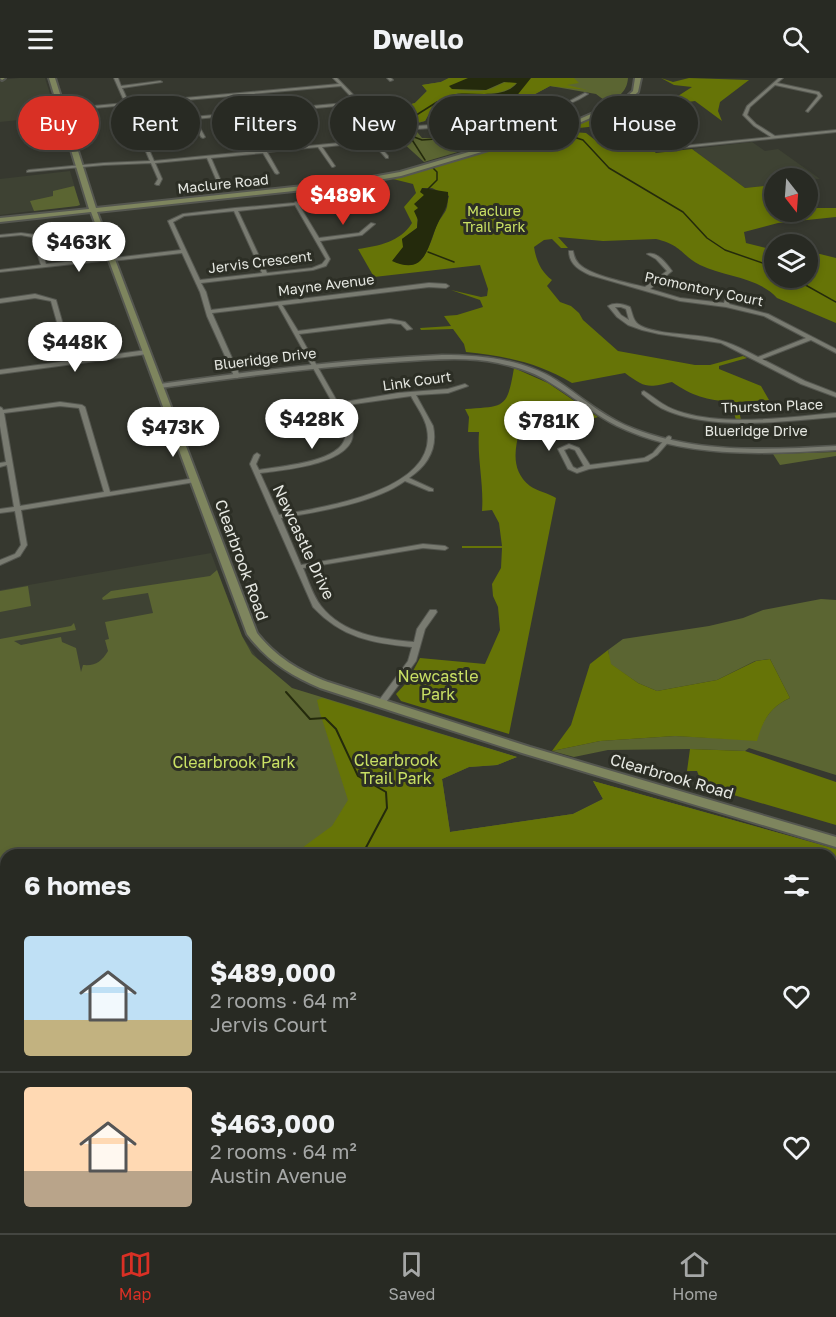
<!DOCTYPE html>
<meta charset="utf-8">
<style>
:root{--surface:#282a23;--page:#343630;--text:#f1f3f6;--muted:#a5a7a6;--line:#444641;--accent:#d93025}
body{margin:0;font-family:"Golos Text",sans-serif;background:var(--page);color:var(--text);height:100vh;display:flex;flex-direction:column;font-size:22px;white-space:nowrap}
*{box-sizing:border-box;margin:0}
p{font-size:20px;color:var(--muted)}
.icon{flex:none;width:33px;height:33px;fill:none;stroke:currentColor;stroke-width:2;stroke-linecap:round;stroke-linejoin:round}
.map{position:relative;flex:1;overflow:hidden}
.drawer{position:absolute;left:0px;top:771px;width:837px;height:384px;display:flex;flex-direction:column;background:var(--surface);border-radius:18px 18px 0 0;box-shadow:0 3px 9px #0003,0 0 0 2px var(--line)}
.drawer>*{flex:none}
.hud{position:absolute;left:18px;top:18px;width:801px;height:54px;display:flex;gap:12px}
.needle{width:39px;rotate:163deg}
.fabs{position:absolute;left:764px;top:90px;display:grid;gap:12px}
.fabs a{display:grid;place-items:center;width:54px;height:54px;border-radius:50%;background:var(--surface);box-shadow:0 3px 9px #0003,0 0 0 2px var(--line);font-size:30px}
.price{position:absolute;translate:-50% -51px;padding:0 14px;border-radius:21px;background:#fff;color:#222;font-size:20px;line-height:39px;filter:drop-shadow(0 2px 3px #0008)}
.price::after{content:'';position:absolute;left:50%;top:36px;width:18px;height:14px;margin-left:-9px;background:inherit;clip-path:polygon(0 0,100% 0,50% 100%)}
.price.active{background:var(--accent);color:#fff}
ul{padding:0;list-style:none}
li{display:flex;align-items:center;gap:18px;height:150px;padding:0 24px}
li+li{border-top:2px solid var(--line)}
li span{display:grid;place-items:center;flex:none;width:168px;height:120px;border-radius:6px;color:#555}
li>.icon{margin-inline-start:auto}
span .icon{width:72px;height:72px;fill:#fffc;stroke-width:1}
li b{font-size:26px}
h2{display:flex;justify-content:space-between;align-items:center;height:72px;padding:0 24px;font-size:26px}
.pill{padding:0 21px;border-radius:27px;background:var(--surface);box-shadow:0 3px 9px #0003,0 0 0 2px var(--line);font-size:21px;line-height:54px}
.pill.active{background:var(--accent);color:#fff}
header{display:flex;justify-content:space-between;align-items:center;height:78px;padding:0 24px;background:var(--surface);font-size:27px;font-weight:700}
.dock{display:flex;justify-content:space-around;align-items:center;height:84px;border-top:2px solid var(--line);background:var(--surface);font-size:16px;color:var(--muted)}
.dock a{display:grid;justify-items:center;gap:3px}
.dock .active{color:var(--accent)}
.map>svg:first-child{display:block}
.built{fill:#3e4233}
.green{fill:#5b6532}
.forest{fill:#667407;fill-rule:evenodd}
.water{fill:#242a0c}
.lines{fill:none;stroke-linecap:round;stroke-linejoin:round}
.stream-far2{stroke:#242a0c;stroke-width:1.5}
.stream-far1{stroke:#242a0c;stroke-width:2}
.stream{stroke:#242a0c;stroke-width:3}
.minor-casing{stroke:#555750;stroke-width:2}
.tertiary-casing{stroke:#555750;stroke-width:3}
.secondary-casing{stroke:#555750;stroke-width:4}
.minor{fill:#797b71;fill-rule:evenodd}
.tertiary{fill:#797b71;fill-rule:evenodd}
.secondary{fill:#7e855e;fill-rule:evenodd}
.labels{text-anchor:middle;stroke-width:6;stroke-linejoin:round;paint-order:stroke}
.far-street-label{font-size:14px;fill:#e6e8e2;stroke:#2c2e25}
.far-park-label{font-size:14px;fill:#c9e064;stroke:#2c2e25}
.street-label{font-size:16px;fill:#e6e8e2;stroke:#2c2e25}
.park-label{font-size:16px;fill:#c9e064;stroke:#2c2e25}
</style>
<header><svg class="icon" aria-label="menu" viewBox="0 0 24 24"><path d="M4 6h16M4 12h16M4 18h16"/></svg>Dwello<svg class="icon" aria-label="search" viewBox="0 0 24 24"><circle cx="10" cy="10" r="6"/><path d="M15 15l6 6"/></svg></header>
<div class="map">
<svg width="836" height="1155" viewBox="0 0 836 1155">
<rect width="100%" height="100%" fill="#36382f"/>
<g class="built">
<path d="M19,0H45L57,38L0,44V2Z"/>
<path d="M752,64L765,73L778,71L820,101L774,100V107L745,110L692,71Z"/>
<path d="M70,93L80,127L0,137V101Z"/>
<path d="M211,475L242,558L260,584L0,629V512Z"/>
</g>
<g class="green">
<path d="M449,0H628C627,14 619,18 608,25L596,16L550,8L522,23L431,32L425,43L418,45L414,50L422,60H449L539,50L424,84L402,64L376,67L372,63L398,60L397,52L410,40V35L405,32L408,27L415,25L427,13L422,7L441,4Z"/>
<path d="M74,108L80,127L77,128L34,133L30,123L53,118V113Z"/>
<path d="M836,374V378L780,387L773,376Z"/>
<path d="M217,492L242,558L252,576L292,610L517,679L497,687L469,689L442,701L450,754L573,736L603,721L593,703L836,771L831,884V777L295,775L286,777H6V841H0V561L71,548L74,545L76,552L14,563L21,567L61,559L62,564L76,570L81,594L83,587C96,588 101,584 108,573L105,562L109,561L105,544L153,535L148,515L103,522L102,520L111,513L210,498Z"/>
<path d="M28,508L31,528L0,534V513Z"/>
<path d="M821,521L836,522V697L749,670L745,673L690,671L608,672L574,679L552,673L600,663L675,658L756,662C763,642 770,629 790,620L770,581L755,583L717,602L657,613L638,605L610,586L608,572L623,561L709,548L743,540L763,532Z"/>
</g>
<g class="forest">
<path d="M449,0H468L452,11C462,12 475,14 486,12C498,10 505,0 517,4C506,19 473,17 456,15L461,23L505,20L516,16L531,0H574L579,5L567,7L587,12L550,8L522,23L431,32L425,43L405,46L410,40V35L405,32L408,27L415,25L427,13L422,7L441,4Z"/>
<path d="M661,0L673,4L689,0L749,2L720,24L718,33L722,43L695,23L664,27L692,9L674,7Z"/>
<path d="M644,29L634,39L660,59L640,62L656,75L692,71L745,110L774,107V134H807V124L815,130H836V139L778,145L744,154L746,165L774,172V200H807V172L812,171L816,175L836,180V245L777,220C758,199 725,199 700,187C681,177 682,167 656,161L603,163L558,159L568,170H561L552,161L544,162L534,169C536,182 541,194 552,202L547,208L560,224L571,228L579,235L583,242L618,273L695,287H710L743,278L747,280L719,288V291L761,308L769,322L737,324L741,342H736L731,324C707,322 692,318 672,304C648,310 645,310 625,295L572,305C539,285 505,278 466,274L464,266L453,251L421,252L420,250L451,248L444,238L457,237L483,229L480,222L451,212L481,219L487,218L488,211L480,187L374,199L358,171C379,168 400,164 412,145L404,129L416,115L413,106L389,100L557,53L586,55L599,65L606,64L603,59L607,55V47L579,50L572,48L614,32ZM422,110H432L449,118C447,123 448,128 446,132C443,138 438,143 436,149C429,170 421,199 393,182L404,169L402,161L417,150L418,130L424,117Z"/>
<path d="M514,290L548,305L598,339C585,344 578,342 565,343C554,344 528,350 519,355C514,374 512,394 530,408C537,413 548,415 556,420L509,656L401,623L396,616L407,604L420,580L485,586L500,552L498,529L493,518L492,506L501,490L502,470H462V468H502L499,445L492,432L482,433C484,406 477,381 479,354H468L469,339L465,331C505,328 507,331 514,290Z"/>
<path d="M608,572L611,586L638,605L657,613L717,602L756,583L770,581L790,620C770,629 763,642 757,663L675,658L600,663L552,673L571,647L590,586Z"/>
<path d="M322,620L517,679L497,687L469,689L442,701L450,754L573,736L603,721L593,703L836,771V926H831V777H286L295,775L332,748L348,722L320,635L317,622Z"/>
<path d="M690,671L745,673L836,704V747L703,708L697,693H687Z"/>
<path d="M0,841H6V1073L0,1074Z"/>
</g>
<g class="water">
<path d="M468,0H531L515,20L455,24L447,21L451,17C470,12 503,23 517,5L504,4L486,12L452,11L449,8Z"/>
<path d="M422,110L448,114C449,128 443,134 438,145C427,167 427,199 392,183L403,169L402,161L417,150L418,142L414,133L418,130L414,126L424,117L420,114Z"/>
</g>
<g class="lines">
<g class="stream-far2">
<path d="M410,46V41L437,24"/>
<path d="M411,52L409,57L425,82"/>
<path d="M561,55L583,62L609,90L683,134L707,160L725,172L774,189"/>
<path d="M409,57L422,62L516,55"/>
<path d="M428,111L437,102V94L433,90"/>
<path d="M428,174L454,184"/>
<path d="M793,200L836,224"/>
</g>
<path class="stream-far1" d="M286,614L310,641L325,640L336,651L358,698L386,714L387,730L362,777"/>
<g class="stream">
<path d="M831,857L836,858"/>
<path d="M0,953L6,952"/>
</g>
<defs>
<g id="minor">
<path d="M114,0H118L121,8L160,3L162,4L122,10L129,25L339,6L333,0H337L370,34L371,41L369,51L447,46L515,38L544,32L568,24L585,15L588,16C562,33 529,38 499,42C456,49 412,52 368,53V55L388,78V80H386L372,64L322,69L335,88L333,89H332L318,69L267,74L279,95L277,96L275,95L263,75L211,80L220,101L218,102L216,101L207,80L155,85L162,101L159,107H157L155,106L158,101L151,85L104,87L27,94V93L29,92L104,85L150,83L126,27L62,33L60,32L62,31L125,25ZM341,8L356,24L137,44L130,27ZM358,26C369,38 367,41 364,55L370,62L154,83L138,46L192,41L201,59L203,60L205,59L195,41L247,36L257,53L259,54L261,53L250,36L301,31L314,48L316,47L305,31Z"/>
<path d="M387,0H391L393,2L390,3Z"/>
<path d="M779,0H783L777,5L819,14L822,18L808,34L806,33L818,18L817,16L775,7L750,29L747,37L756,46L775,58L836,52V54L681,70L680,69L682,68L771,59L754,48L743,37L747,28Z"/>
<path d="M379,117L381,118V119L299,127L319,160L359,155L371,145L375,146L362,157L320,163L330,181L326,188L313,192L201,205L206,214L211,232L429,205L446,206L449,208L446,210L429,209L282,227L298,253L390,241L405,244L412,251L407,252L401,246L390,245L299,256L338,325L398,315L448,311L465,306L468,308L448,315L416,317L433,348C438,371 427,388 409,400L433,411V413H429L405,403C375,425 317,434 281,440L301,487L423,466L445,468L448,470L445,472L423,470L303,490C308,502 313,518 321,528C343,556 380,561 414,564L417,551L430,532H436L437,534L425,551L416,583L384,627L381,628L377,625L408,583L412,569C372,565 342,560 313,529L250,386L254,377L257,375L260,377L256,386L259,392C280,388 334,385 344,363C346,359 346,354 346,349L278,227L212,235L240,298L237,300L234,298L207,238L200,214L182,175L112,183L110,182L0,194V192L41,187L32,159L21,157L0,159V157L21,155L36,157L46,186L112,179L114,180L181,172L168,143L183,136L235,130L294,125L296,124L298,125ZM295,127L326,181L322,186L312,190L267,195L238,133ZM234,133L262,195L200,202L173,144L184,138ZM411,318C416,328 425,339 427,351C439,413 321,430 279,437L260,395C283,392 362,386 352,349C350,342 344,334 340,328Z"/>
<path d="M569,173H573C574,178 575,182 579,186C591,198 628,205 645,209L667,193L656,181L647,176C657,173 666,185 672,193L650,211L680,220L724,225L727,215L732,214L733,215L729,226L768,236L836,271V275L811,262L762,281L805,303L836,315V319L801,306L721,265L659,256L642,252L628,247L617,239L608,228C615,224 623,226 630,229C633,237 633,244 641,248C657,256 688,256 706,259C725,262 741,270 758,279L806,260L764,238L726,229L680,223L590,197C579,192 569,186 569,173ZM615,229H621L626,231L629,242L621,237Z"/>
<path d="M35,216L56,222L73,282L147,272L150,274L147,276L0,296V292L68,283L51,223L35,220L0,225V221Z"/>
<path d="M644,313C651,317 656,322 663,326C669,330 677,333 684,335C728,348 790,339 836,335V339C783,343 710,354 661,330C654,326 648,321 642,316V314Z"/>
<path d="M60,324L82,327L85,329L110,414L195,400L198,402L195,404L21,432L27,467L20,478L0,487V482L15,476L21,467L15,433L0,435V431L14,429L7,387L0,389V385L6,384L0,348V329L2,330L3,332ZM60,328L79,330L104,414L20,428L4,335Z"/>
<path d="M669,358L671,359V361L657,377L648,383L589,391L577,395L568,391L558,371L569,366L579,370L590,387L644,380L653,375L667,359ZM569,370L575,372L584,388L577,391L573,389L564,372Z"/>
</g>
<path id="tertiary" d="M442,277C481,277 522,281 556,302C579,317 600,336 625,347C692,376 765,372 836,368V372C763,376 685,381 617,348C593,336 573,318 549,304C534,294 516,289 498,285C464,278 429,282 394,284C316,289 238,299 160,310L157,308L160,306C254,293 347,281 442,277Z"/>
<g id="secondary">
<path d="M0,0H5L2,2Z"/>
<path d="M49,0H55L96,130L350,103L400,94L575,43L623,22L633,13L635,0H641L638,14L627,24L579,45L401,98L350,107L97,134L257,555C276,579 299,593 328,604L530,669L836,759V769L522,675L320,610C291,598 266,582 247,556L91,134L0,144V140L89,131Z"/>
</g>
</defs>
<use href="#minor" class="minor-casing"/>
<use href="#tertiary" class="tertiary-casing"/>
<use href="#secondary" class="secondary-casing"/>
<use href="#minor" class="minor"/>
<use href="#tertiary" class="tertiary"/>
<use href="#secondary" class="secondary"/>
</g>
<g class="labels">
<g class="far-street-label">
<text transform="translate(223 106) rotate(-6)" y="5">Maclure Road</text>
<text transform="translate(260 184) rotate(-7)" y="5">Jervis Crescent</text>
<text transform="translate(326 207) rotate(-7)" y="5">Mayne Avenue</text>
<text transform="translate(704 211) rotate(12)" y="5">Promontory Court</text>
<text transform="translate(265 281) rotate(-7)" y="5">Blueridge Drive</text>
<text transform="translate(417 303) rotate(-8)" y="5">Link Court</text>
<text transform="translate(772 328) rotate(-2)" y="5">Thurston Place</text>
<text x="756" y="358">Blueridge Drive</text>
</g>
<g class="far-park-label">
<text x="494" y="138">Maclure<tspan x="494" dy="16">Trail Park</tspan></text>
</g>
<g class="street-label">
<text transform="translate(304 464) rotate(65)" y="6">Newcastle Drive</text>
<text transform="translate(242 482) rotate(70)" y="6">Clearbrook Road</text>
<text transform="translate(672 698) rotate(16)" y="6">Clearbrook Road</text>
</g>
<g class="park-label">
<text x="438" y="604">Newcastle<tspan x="438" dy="18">Park</tspan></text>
<text x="396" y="688">Clearbrook<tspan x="396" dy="18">Trail Park</tspan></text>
<text x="234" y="690">Clearbrook Park</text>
</g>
</g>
</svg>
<div class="fabs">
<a><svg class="needle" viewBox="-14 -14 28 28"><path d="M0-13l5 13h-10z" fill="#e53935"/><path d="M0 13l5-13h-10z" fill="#a5a7a6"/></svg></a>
<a><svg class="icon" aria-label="layers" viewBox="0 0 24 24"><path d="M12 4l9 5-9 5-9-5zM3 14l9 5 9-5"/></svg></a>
</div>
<b class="price active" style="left:343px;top:148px">$489K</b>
<b class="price" style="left:79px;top:195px">$463K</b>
<b class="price" style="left:75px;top:295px">$448K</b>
<b class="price" style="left:312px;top:372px">$428K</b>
<b class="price" style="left:549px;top:374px">$781K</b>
<b class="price" style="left:173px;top:380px">$473K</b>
<div class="hud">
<a class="pill active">Buy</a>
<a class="pill">Rent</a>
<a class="pill">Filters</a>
<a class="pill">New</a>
<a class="pill">Apartment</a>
<a class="pill">House</a>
</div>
<section class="drawer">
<h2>6 homes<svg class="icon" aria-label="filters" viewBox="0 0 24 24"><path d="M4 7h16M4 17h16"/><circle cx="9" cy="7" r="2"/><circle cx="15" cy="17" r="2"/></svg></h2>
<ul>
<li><span style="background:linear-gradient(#bfe0f5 70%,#c2b280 0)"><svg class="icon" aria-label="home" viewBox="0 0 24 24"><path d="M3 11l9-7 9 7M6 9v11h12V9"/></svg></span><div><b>$489,000</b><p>2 rooms · 64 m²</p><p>Jervis Court</p></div><svg class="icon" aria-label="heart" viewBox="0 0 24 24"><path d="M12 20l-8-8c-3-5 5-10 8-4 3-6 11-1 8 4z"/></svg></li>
<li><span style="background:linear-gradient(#ffd9b3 70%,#b9a48a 0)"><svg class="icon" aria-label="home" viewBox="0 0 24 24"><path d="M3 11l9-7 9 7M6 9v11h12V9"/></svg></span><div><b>$463,000</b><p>2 rooms · 64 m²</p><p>Austin Avenue</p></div><svg class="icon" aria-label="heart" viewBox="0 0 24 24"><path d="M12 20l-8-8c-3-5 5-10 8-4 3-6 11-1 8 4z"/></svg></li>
</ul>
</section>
</div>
<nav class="dock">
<a class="active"><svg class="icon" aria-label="map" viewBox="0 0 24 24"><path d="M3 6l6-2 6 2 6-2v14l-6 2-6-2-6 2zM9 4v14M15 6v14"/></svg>Map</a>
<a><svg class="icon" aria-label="saved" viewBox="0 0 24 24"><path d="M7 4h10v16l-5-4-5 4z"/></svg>Saved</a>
<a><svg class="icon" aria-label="home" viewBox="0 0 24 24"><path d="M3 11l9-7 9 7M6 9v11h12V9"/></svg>Home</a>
</nav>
